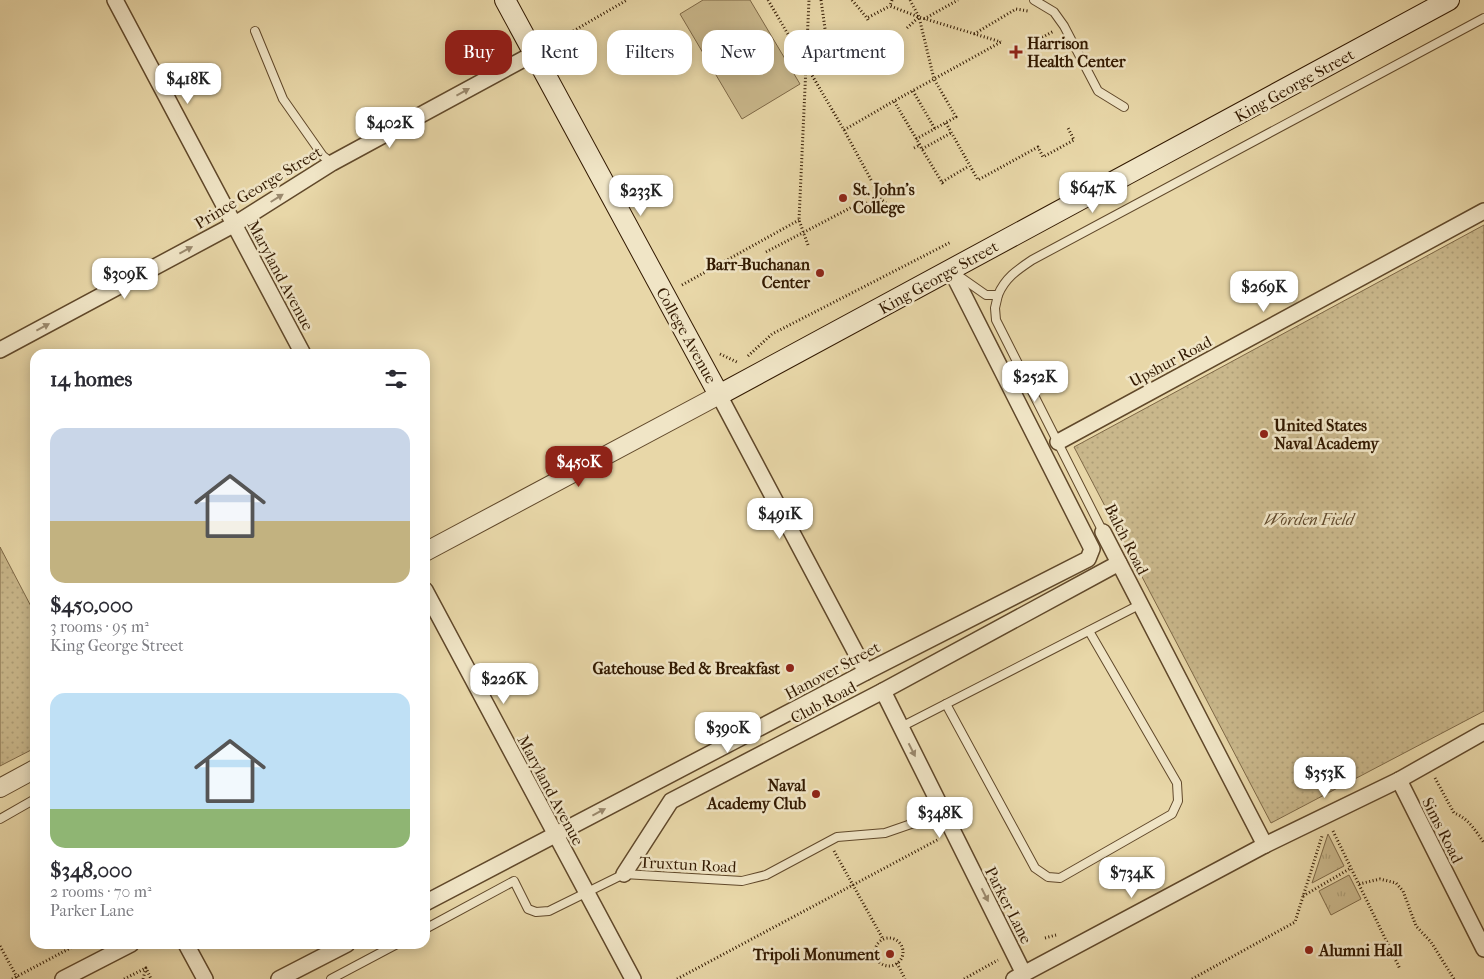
<!DOCTYPE html>
<meta charset="utf-8">
<style>
:root{--surface:#fff;--page:#f2f2f3;--text:#2b2b33;--muted:#7c7c81;--accent:#8f2418}
body{margin:0;font-family:"IM FELL French Canon",serif;background:var(--page);color:var(--text);height:100vh;display:flex;flex-direction:column;font-size:19px;white-space:nowrap}
*{box-sizing:border-box;margin:0}
p{font-size:16px;color:var(--muted)}
.icon{flex:none;width:28px;height:28px;fill:none;stroke:currentColor;stroke-width:2;stroke-linecap:round;stroke-linejoin:round}
.map{position:relative;flex:1;overflow:hidden}
.sheet{position:absolute;left:30px;top:349px;width:400px;height:600px;display:flex;flex-direction:column;background:var(--surface);border-radius:15px;box-shadow:0 2px 12px #0003}
.sheet>*{flex:none}
.hud{position:absolute;left:445px;top:30px;width:475px;height:45px;display:flex;gap:10px}
.price{position:absolute;translate:-50% -42px;padding:0 11px;border-radius:10px;background:#fff;color:#222;font-size:16px;line-height:32px;filter:drop-shadow(0 1px 2px #0008)}
.price::after{content:'';position:absolute;left:50%;top:30px;width:15px;height:11px;margin-left:-8px;background:inherit;clip-path:polygon(0 0,100% 0,50% 100%)}
.price.on{background:var(--accent);color:#fff}
ul{padding:0;list-style:none}
li{display:grid;align-content:center;gap:10px;height:265px;padding:0 20px}
li span{display:grid;place-items:center;height:155px;border-radius:15px;color:#555}
li>.icon{margin-inline-start:auto}
span .icon{width:90px;height:90px;fill:#fffc;stroke-width:1}
li b{font-size:21px}
h2{display:flex;justify-content:space-between;align-items:center;height:60px;padding:0 20px;font-size:21px}
.tag{padding:0 18px;border-radius:15px;background:var(--surface);box-shadow:0 2px 12px #0003;font-size:18px;line-height:45px}
.tag.on{background:var(--accent);color:#fff}
.map>svg:first-child{display:block}
.grass{fill:url(#grass-tufts);stroke:#7e6846}
.park{fill:url(#park-dots);stroke:#7e6846}
.pitch{fill:#c9b78b;stroke:#7e6846}
.lines{fill:none;stroke-linecap:round;stroke-linejoin:round}
.service-casing{stroke:#60482a;stroke-width:10}
.minor-casing{stroke:#60482a;stroke-width:18}
.tertiary-casing{stroke:#60482a;stroke-width:20}
.secondary-casing{stroke:#321900;stroke-width:22}
.path{stroke:#321900;stroke-width:3;stroke-dasharray:1 2.5;stroke-linecap:butt}
.service{stroke:#f0e5c6;stroke-width:8}
.minor{stroke:#f0e5c6;stroke-width:15}
.tertiary{stroke:#f0e5c6;stroke-width:18}
.secondary{stroke:#f0e5c6;stroke-width:20}
.oneway{fill:#9a896d}
.poi-dot{fill:#8f2418;stroke:#f0e5c6;stroke-width:2}
.labels{text-anchor:middle;stroke-width:5;stroke-linejoin:round;paint-order:stroke}
.poi-label{font-size:16px;font-weight:bold;fill:#321900;stroke:#f0e5c6;text-anchor:start}
.street-label{font-size:16px;fill:#321900;stroke:#f0e5c6}
.park-label{font-size:16px;font-style:italic;fill:#5f482a;stroke:#f0e5c6}
</style>
<div class="map">
<svg width="1484" height="979" viewBox="0 0 1484 979">
<defs>
<pattern id="grass-tufts" width="24" height="20" patternUnits="userSpaceOnUse" patternTransform="scale(1.25)"><rect width="24" height="20" fill="#c9b78b"/><path d="M3 7l-1-3M5 7V3M7 7l1-3M15 17l-1-3M17 17v-4M19 17l1-3" fill="none" stroke="#ad9d76"/></pattern>
<pattern id="park-dots" width="8" height="8" patternUnits="userSpaceOnUse" patternTransform="scale(1.25)"><rect width="8" height="8" fill="#c9b78b"/><path d="M2 2h.1M6 6h.1" fill="none" stroke="#ad9d76" stroke-width="1.8" stroke-linecap="round"/></pattern>
</defs>
<rect width="100%" height="100%" fill="#e8d7a8"/>
<filter id="stains"><feTurbulence type="fractalNoise" baseFrequency=".004" numOctaves="4"/><feColorMatrix values="0 0 0 0 .2 0 0 0 0 .09 0 0 0 0 .02 0 0 0 .5 -.17"/></filter>
<radialGradient id="worn" r=".72"><stop offset=".6" stop-color="#630" stop-opacity="0"/><stop offset="1" stop-color="#630" stop-opacity=".3"/></radialGradient>
<g class="grass">
<path d="M1328,834L1344,866L1312,883Z"/>
<path d="M1349,875L1361,899L1331,915L1319,891Z"/>
</g>
<g class="park">
<path d="M1484,225V711L1271,823L1074,447Z"/>
<path d="M0,547L35,614V748L0,766Z"/>
</g>
<path class="pitch" d="M703,0H750L800,84L742,119L680,14Z"/>
<g class="lines">
<defs>
<g id="service">
<path d="M1034,0L1054,12L1064,26L1098,91L1124,107"/>
<path d="M255,31L283,99L323,156L332,163"/>
<path d="M956,274L986,295H998L995,308L996,320L1103,532"/>
<path d="M998,295C1005,278 1017,270 1032,260L1484,18"/>
<path d="M946,704L1035,868L1048,877L1060,878L1172,814L1178,801L1177,783L1089,631"/>
<path d="M901,727L1141,604"/>
<path d="M0,819L35,799"/>
<path d="M425,929L514,881L528,909L536,912L549,911L624,874L742,881L766,875L837,837L885,833L914,823L941,807"/>
<path d="M331,979L397,944"/>
</g>
<g id="minor">
<path d="M115,0L303,354"/>
<path d="M0,350L235,224L332,163L533,54"/>
<path d="M719,395L866,672"/>
<path d="M1058,442L1484,211"/>
<path d="M1103,532L1265,845"/>
<path d="M425,590L633,979"/>
<path d="M883,691L1024,974"/>
<path d="M1399,780L1484,949"/>
<path d="M624,874L671,801L883,691L1119,563"/>
<path d="M425,903L866,672L1088,559L1092,549L951,270"/>
<path d="M186,944L205,979"/>
<path d="M63,979L131,944"/>
<path d="M279,979L347,944"/>
<path d="M1014,979L1265,845L1399,780L1484,732"/>
</g>
<g id="tertiary">
<path d="M425,552L719,395"/>
<path d="M0,788L35,769"/>
</g>
<path id="secondary" d="M505,0L719,395L1449,0"/>
</defs>
<use href="#service" class="service-casing"/>
<use href="#minor" class="minor-casing"/>
<use href="#tertiary" class="tertiary-casing"/>
<use href="#secondary" class="secondary-casing"/>
<g class="path">
<path d="M768,0L844,130L882,200L900,214"/>
<path d="M821,0L827,43"/>
<path d="M852,0L867,18"/>
<path d="M892,0L890,6L919,17L1001,42"/>
<path d="M910,0L919,17L934,79L894,101L920,145L912,149"/>
<path d="M924,19L958,0"/>
<path d="M868,20L867,18L890,6"/>
<path d="M907,28L919,17"/>
<path d="M974,34L1016,9L1028,11"/>
<path d="M1039,39L1054,31"/>
<path d="M549,45L627,0"/>
<path d="M913,91L935,129"/>
<path d="M946,123L978,180L1038,147L1043,157L1074,140L1068,128"/>
<path d="M844,130L894,101"/>
<path d="M916,139L956,117L934,79L1001,42"/>
<path d="M919,144L943,184"/>
<path d="M922,149L951,133"/>
<path d="M942,182L969,166"/>
<path d="M808,245L799,220L809,0"/>
<path d="M766,252L854,206L882,200"/>
<path d="M682,285L799,220"/>
<path d="M720,354L739,363"/>
<path d="M748,356L772,334L951,242"/>
<path d="M1435,778L1454,813C1468,818 1476,831 1484,843"/>
<path d="M1333,831L1400,969"/>
<path d="M834,851L883,939"/>
<path d="M1359,884L1380,879L1396,883L1403,891L1416,926L1431,942L1454,979"/>
<path d="M1303,896L1351,868"/>
<path d="M1045,938L1056,935"/>
<circle cx="889" cy="952" r="14"/>
<path d="M63,944L67,950"/>
<path d="M0,946L18,979"/>
<path d="M897,963L905,979"/>
<path d="M12,979L78,944"/>
<path d="M124,979L146,968"/>
<path d="M143,979L146,968L151,979"/>
<path d="M677,979L939,839"/>
<path d="M964,979L998,960"/>
<path d="M1192,979L1295,922L1322,836"/>
</g>
<use href="#service" class="service"/>
<use href="#minor" class="minor"/>
<use href="#tertiary" class="tertiary"/>
<use href="#secondary" class="secondary"/>
</g>
<defs><path id="oneway-solid" d="M-6-.8H1V-3.2L6.5 0L1 3.2V.8H-6Z" transform="scale(1.25)"/></defs>
<g class="oneway">
<use href="#oneway-solid" transform="translate(463 92) rotate(-29)"/>
<use href="#oneway-solid" transform="translate(277 198) rotate(-32)"/>
<use href="#oneway-solid" transform="translate(186 250) rotate(-28)"/>
<use href="#oneway-solid" transform="translate(43 327) rotate(-28)"/>
<use href="#oneway-solid" transform="translate(912 750) rotate(63)"/>
<use href="#oneway-solid" transform="translate(599 812) rotate(-28)"/>
<use href="#oneway-solid" transform="translate(985 895) rotate(63)"/>
</g>
<g class="poi-dot">
<path d="M1013.5 44.5h5v5h5v5h-5v5h-5v-5h-5v-5h5z"/>
<circle cx="843" cy="198" r="5"/>
<circle cx="820" cy="273" r="5"/>
<circle cx="1264" cy="434" r="5"/>
<circle cx="790" cy="668" r="5"/>
<circle cx="816" cy="794" r="5"/>
<circle cx="1309" cy="950" r="5"/>
<circle cx="890" cy="954" r="5"/>
</g>
<g class="labels">
<g class="poi-label">
<text x="1027" y="49">Harrison<tspan x="1027" dy="18">Health Center</tspan></text>
<text x="853" y="195">St. John's<tspan x="853" dy="18">College</tspan></text>
<text x="810" y="270" text-anchor="end">Barr-Buchanan<tspan x="810" dy="18">Center</tspan></text>
<text x="1274" y="431">United States<tspan x="1274" dy="18">Naval Academy</tspan></text>
<text x="780" y="674" text-anchor="end">Gatehouse Bed &amp; Breakfast</text>
<text x="806" y="791" text-anchor="end">Naval<tspan x="806" dy="18">Academy Club</tspan></text>
<text x="1319" y="956">Alumni Hall</text>
<text x="880" y="960" text-anchor="end">Tripoli Monument</text>
</g>
<g class="street-label">
<text transform="translate(1294 85) rotate(-29)" y="6">King George Street</text>
<text transform="translate(258 187) rotate(-31)" y="6">Prince George Street</text>
<text transform="translate(281 275) rotate(62)" y="6">Maryland Avenue</text>
<text transform="translate(938 277) rotate(-29)" y="6">King George Street</text>
<text transform="translate(687 335) rotate(61)" y="6">College Avenue</text>
<text transform="translate(1170 361) rotate(-28)" y="6">Upshur Road</text>
<text transform="translate(1127 539) rotate(63)" y="6">Balch Road</text>
<text transform="translate(832 670) rotate(-28)" y="6">Hanover Street</text>
<text transform="translate(823 702) rotate(-28)" y="6">Club Road</text>
<text transform="translate(551 790) rotate(62)" y="6">Maryland Avenue</text>
<text transform="translate(1443 830) rotate(63)" y="6">Sims Road</text>
<text transform="translate(688 864) rotate(3)" y="6">Truxtun Road</text>
<text transform="translate(1009 905) rotate(63)" y="6">Parker Lane</text>
</g>
<g class="park-label">
<text x="1309" y="525">Worden Field</text>
</g>
</g>
<rect width="100%" height="100%" filter="url(#stains)"/>
<rect width="100%" height="100%" fill="url(#worn)"/>
</svg>
<b class="price" style="left:188px;top:105px">$418K</b>
<b class="price" style="left:390px;top:149px">$402K</b>
<b class="price" style="left:1093px;top:214px">$647K</b>
<b class="price" style="left:641px;top:217px">$233K</b>
<b class="price" style="left:125px;top:300px">$309K</b>
<b class="price" style="left:1264px;top:313px">$269K</b>
<b class="price" style="left:1035px;top:403px">$252K</b>
<b class="price on" style="left:579px;top:488px">$450K</b>
<b class="price" style="left:780px;top:540px">$491K</b>
<b class="price" style="left:504px;top:705px">$226K</b>
<b class="price" style="left:728px;top:754px">$390K</b>
<b class="price" style="left:1325px;top:799px">$353K</b>
<b class="price" style="left:940px;top:839px">$348K</b>
<b class="price" style="left:1132px;top:899px">$734K</b>
<div class="hud">
<a class="tag on">Buy</a>
<a class="tag">Rent</a>
<a class="tag">Filters</a>
<a class="tag">New</a>
<a class="tag">Apartment</a>
</div>
<section class="sheet">
<h2>14 homes<svg class="icon" aria-label="filters" viewBox="0 0 24 24"><path d="M4 7h16M4 17h16"/><circle cx="9" cy="7" r="2"/><circle cx="15" cy="17" r="2"/></svg></h2>
<ul>
<li><span style="background:linear-gradient(#c9d6e8 60%,#c2b280 0)"><svg class="icon" aria-label="home" viewBox="0 0 24 24"><path d="M3 11l9-7 9 7M6 9v11h12V9"/></svg></span><div><b>$450,000</b><p>3 rooms · 95 m²</p><p>King George Street</p></div></li>
<li><span style="background:linear-gradient(#bfe0f5 75%,#8fb573 0)"><svg class="icon" aria-label="home" viewBox="0 0 24 24"><path d="M3 11l9-7 9 7M6 9v11h12V9"/></svg></span><div><b>$348,000</b><p>2 rooms · 70 m²</p><p>Parker Lane</p></div></li>
</ul>
</section>
</div>
